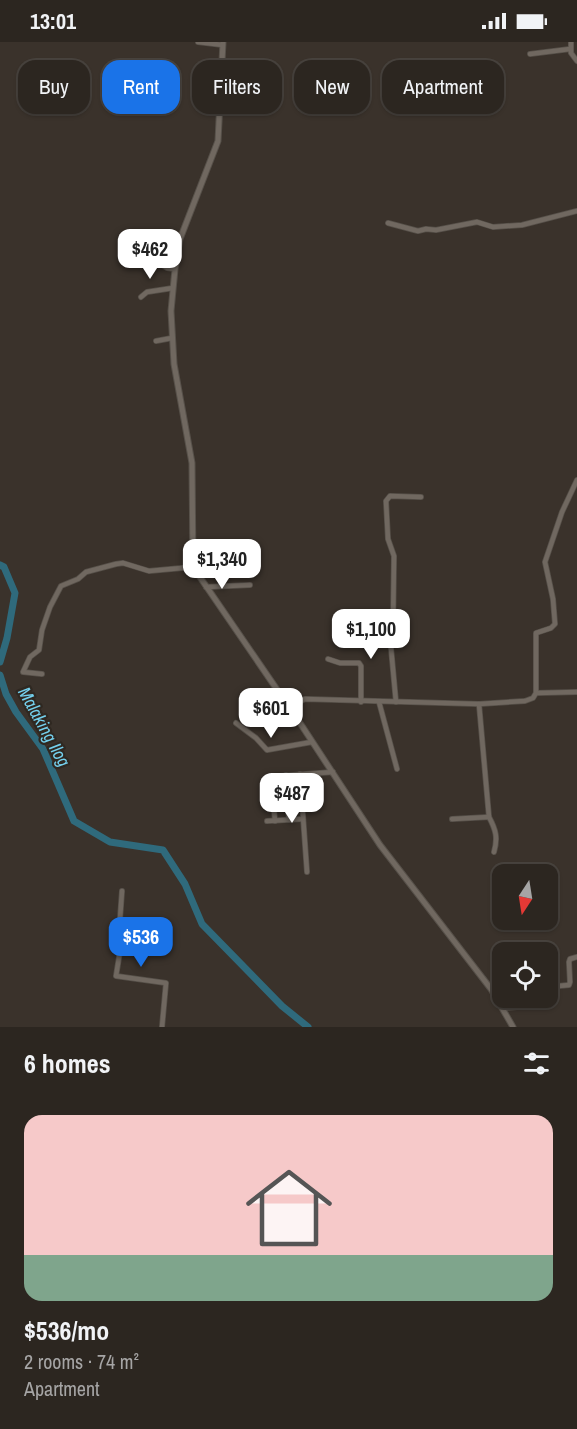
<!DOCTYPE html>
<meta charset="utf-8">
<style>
:root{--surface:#2c2620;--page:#38322d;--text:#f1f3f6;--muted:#a6a5a5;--line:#48433e;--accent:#1a73e8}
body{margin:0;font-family:"Archivo Narrow",sans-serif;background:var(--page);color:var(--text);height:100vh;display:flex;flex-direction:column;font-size:22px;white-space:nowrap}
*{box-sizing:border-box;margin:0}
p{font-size:20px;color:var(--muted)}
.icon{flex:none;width:33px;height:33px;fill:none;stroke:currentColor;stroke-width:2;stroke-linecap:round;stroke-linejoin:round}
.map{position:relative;height:985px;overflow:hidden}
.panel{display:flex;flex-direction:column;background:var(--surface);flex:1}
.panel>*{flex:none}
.guide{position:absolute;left:18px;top:18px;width:542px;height:54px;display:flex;gap:12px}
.needle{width:39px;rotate:192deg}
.controls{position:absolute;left:492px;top:822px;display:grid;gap:12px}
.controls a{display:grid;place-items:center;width:66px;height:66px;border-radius:12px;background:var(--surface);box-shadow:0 2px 4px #0004,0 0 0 2px var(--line);font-size:30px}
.price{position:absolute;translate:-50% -51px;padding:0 14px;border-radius:12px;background:#fff;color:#222;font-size:20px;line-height:39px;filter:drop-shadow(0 2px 3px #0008)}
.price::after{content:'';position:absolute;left:50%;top:36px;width:18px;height:14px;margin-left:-9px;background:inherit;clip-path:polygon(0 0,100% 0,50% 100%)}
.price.on{background:var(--accent);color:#fff}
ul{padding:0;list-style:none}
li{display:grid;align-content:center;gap:12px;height:318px;padding:0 24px}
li+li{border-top:2px solid var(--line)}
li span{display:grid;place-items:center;height:186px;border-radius:18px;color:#555}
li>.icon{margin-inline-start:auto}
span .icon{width:108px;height:108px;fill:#fffc;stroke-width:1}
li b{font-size:26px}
h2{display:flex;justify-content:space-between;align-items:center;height:72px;padding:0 24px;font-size:26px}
.chip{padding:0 21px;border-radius:18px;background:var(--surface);box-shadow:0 2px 4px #0004,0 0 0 2px var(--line);font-size:21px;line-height:54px}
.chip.on{background:var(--accent);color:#fff}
.status{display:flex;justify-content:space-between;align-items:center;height:42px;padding:0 30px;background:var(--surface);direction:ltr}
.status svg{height:16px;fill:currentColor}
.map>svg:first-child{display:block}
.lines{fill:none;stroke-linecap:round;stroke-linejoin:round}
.river{stroke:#2f6a7c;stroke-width:7}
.minor-casing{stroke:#57514a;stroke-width:6}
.tertiary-casing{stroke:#57514a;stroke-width:7}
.minor{stroke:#706860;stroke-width:4.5}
.tertiary{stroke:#706860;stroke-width:5}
.labels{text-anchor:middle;stroke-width:4.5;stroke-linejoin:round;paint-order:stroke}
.water-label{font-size:18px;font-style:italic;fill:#74d0ed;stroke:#2f2821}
</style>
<div class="status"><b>13:01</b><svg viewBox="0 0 49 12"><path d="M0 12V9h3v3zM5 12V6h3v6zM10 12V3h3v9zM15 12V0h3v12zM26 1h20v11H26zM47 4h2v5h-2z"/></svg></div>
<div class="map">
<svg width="577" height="985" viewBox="0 0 577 985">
<rect width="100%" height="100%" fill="#3a322b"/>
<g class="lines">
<g class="river">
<path d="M0,523L4,525L15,551L7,596L0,620"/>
<path d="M0,633L6,652L16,670L43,707L74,779L110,800L163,808L185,842L202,882L282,964L308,985"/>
</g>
<defs>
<g id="minor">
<path d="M198,0L223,3"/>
<path d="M571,0V11L577,19"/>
<path d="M530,12L570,7"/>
<path d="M388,181L418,189L426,187L436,188L477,180L493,185L522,183L577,169"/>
<path d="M160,211L165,203L178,205"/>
<path d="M158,220L167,226L175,227"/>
<path d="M141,255L147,250L173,246"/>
<path d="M156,299L172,296"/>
<path d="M206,545L250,543"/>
<path d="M328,617L340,621H359L361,624V660"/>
<path d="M42,632L23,630L30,615L39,608L42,588L50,565L61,544L78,537L86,530L116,522L123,521L149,529L193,525"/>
<path d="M536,651L577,650"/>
<path d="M379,660L397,727"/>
<path d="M396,660L391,606L393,587L394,514L388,497L386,459L390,454L421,455"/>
<path d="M479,662L489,775C496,788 498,796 494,810"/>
<path d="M294,671L301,659L305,657L479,662L525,659L533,656L536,651V591L551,586L555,582L553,557L545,520L562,470L577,438"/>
<path d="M236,681L256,696L267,708L312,700"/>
<path d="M300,732L307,830"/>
<path d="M286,733L289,778"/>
<path d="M267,735L333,730"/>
<path d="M271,735L275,779"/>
<path d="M452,777L489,775"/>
<path d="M267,779L302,777"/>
<path d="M122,849L119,891L122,897L116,934L166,941L162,985"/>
<path d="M548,945L569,943L570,940L569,920L570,917L577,915"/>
<path d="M504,966L529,964L530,956"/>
</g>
<path id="tertiary" d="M223,0L218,99L180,197L175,227L171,269L174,322L192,421L193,525L302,684L380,803L491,947L513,985"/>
</defs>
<use href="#minor" class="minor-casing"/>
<use href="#tertiary" class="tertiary-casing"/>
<use href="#minor" class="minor"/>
<use href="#tertiary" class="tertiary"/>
</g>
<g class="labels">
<g class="water-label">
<text transform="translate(44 685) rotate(61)" y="6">Malaking Ilog</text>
</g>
</g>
</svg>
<div class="controls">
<a><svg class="needle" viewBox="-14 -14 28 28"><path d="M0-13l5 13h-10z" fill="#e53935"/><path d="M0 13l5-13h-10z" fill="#a6a5a5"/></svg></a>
<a><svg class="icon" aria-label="locate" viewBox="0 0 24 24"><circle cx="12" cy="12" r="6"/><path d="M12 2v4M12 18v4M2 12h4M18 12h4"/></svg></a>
</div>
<b class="price" style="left:150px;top:238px">$462</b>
<b class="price" style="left:222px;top:548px">$1,340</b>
<b class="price" style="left:371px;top:618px">$1,100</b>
<b class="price" style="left:271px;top:697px">$601</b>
<b class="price" style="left:292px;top:782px">$487</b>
<b class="price on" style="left:141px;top:926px">$536</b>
<div class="guide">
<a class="chip">Buy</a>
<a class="chip on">Rent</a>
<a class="chip">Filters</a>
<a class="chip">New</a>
<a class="chip">Apartment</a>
</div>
</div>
<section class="panel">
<h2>6 homes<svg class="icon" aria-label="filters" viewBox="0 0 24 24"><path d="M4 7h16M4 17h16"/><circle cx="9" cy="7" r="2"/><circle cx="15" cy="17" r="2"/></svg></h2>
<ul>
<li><span style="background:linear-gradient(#f6c9c9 75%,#7fa58c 0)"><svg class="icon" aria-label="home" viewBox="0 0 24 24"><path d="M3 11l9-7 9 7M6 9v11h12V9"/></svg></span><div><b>$536/mo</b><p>2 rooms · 74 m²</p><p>Apartment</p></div></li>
</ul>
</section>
